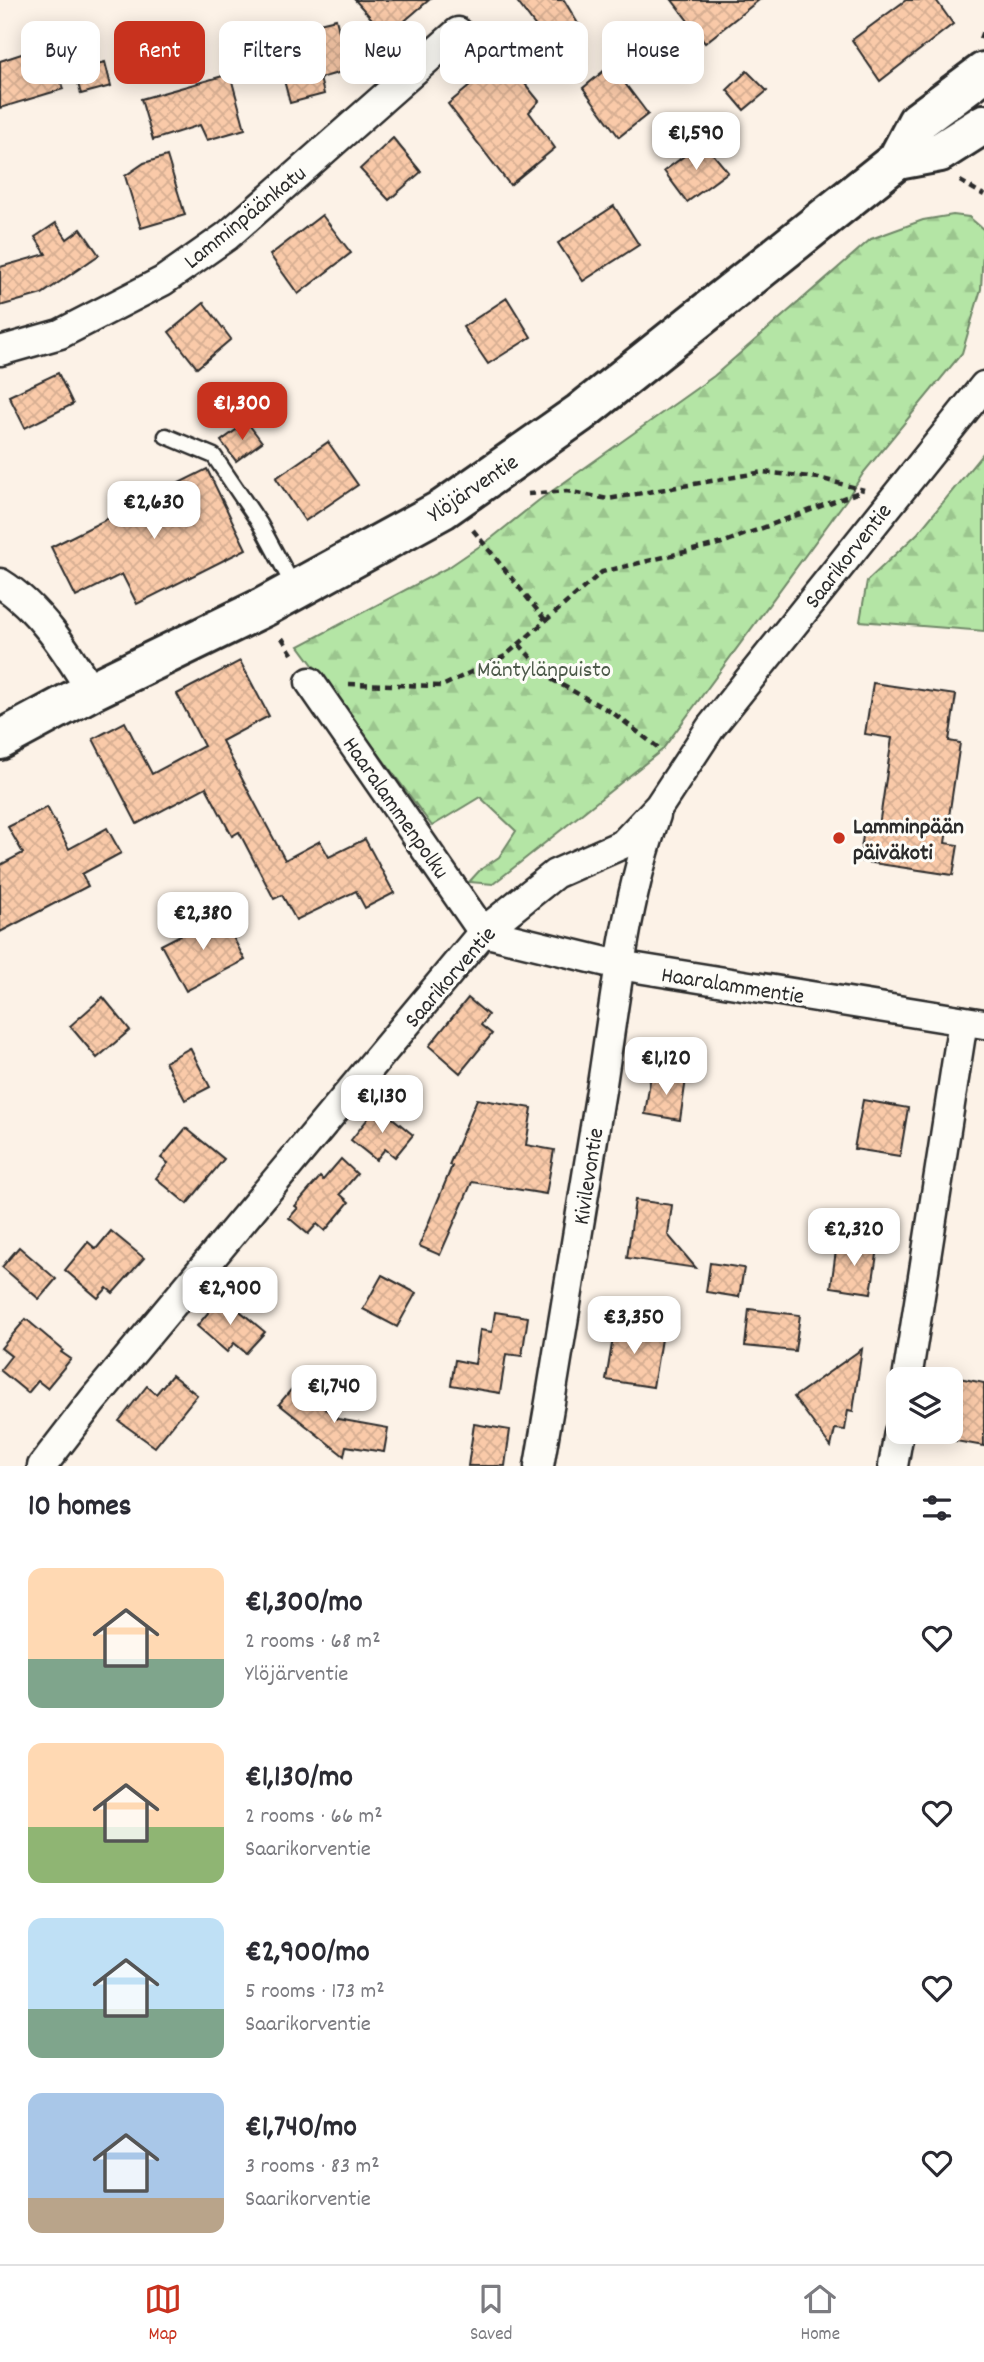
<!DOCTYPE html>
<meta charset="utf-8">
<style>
:root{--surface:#fff;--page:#f2f2f3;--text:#2b2b33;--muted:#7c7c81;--line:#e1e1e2;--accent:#c8321e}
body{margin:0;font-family:Dekko,sans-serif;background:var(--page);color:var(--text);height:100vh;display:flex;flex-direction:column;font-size:26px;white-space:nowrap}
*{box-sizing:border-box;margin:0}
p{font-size:23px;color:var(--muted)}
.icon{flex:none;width:38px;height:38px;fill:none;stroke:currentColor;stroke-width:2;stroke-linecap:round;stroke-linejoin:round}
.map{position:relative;height:1466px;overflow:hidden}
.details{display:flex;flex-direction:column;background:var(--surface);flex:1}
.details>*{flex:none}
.top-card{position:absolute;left:21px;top:21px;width:943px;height:63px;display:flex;gap:14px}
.buttons{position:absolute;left:886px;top:1367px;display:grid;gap:14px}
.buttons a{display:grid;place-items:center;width:77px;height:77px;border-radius:14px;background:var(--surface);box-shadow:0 4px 18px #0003;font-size:35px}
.price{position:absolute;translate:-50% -60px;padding:0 16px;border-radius:14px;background:#fff;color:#222;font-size:23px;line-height:46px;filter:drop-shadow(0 2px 4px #0008)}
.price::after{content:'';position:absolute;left:50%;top:42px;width:21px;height:16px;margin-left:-10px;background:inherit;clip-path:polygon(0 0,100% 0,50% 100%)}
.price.active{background:var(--accent);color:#fff}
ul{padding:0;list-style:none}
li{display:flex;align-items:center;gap:21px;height:175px;padding:0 28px}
li span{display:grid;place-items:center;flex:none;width:196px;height:140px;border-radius:14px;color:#555}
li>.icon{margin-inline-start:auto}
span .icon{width:84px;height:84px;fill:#fffc;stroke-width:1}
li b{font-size:30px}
h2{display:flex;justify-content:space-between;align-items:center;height:84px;padding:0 28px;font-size:30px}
.pill{padding:0 24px;border-radius:14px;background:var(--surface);box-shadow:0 4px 18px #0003;font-size:24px;line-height:63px}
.pill.active{background:var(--accent);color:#fff}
.menu{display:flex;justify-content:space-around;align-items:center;height:98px;border-top:2px solid var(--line);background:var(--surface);font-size:19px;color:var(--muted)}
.menu a{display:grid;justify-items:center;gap:4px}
.menu .active{color:var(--accent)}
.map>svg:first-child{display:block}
.forest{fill:url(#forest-firs);stroke:#708868;stroke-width:2}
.building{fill:url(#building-cross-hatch);stroke:#2b2b2b;stroke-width:2}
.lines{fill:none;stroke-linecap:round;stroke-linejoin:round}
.lane-casing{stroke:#2b2b2b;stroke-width:19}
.street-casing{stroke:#2b2b2b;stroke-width:33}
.secondary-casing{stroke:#2b2b2b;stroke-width:44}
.path{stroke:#2b2b2b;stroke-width:4.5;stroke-dasharray:7 5;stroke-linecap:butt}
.lane{stroke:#fdfcf7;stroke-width:14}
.street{stroke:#fdfcf7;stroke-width:28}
.secondary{stroke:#fdfcf7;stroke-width:38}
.poi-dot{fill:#c8321e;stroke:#fdfcf7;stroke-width:2.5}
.labels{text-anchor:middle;stroke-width:6;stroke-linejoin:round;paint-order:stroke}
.street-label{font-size:23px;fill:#2b2b2b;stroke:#fdfcf7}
.park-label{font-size:23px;fill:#4d5a4a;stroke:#fdfcf7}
.poi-label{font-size:23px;font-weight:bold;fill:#2b2b2b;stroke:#fdfcf7;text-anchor:start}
</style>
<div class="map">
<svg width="984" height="1466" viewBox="0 0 984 1466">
<defs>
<pattern id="forest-firs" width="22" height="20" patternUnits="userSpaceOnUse" patternTransform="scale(1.75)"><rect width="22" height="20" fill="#b4e5a5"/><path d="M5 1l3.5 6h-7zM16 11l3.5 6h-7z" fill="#9bc58e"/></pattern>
<pattern id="building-cross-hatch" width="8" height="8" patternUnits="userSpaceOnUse" patternTransform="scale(1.75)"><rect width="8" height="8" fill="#facaa9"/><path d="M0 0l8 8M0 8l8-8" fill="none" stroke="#d6ae92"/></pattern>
</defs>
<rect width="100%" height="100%" fill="#fcf2e7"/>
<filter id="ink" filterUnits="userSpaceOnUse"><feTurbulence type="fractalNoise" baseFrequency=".0143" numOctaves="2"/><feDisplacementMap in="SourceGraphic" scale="14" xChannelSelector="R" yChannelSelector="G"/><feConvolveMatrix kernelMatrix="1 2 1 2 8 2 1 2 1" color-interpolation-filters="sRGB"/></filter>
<g filter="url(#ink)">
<g class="forest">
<path d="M953,215L969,217L984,230L981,289L962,353L864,472L846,500L662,750L493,884L469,882L480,870L499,857L516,831L480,797L432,826L299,646L449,567L493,537L538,501L714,376L871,239L923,220Z"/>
<path d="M984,452V631L860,621L867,581L918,533Z"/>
</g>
<g class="building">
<path d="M355,0H429L387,36Z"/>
<path d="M516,0H564L580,27L551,47Z"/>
<path d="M672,0H759L705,43Z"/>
<path d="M906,0H936L953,24L880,81L852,40Z"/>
<path d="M336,19L349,70L320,78L324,94L290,103L271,31L314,20L315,24Z"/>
<path d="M49,45L63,89L0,108V61Z"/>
<path d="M504,58L539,101L529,112L555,148L510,185L448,104Z"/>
<path d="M105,62L111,86L81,94L74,70Z"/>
<path d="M611,65L648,114L619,137L583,88Z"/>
<path d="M747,71L767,91L744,110L727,90Z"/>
<path d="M230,74L245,129L207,140L200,125L153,140L141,99Z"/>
<path d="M393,138L421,172L389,200L360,169Z"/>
<path d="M703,142L728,172L687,202L664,171Z"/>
<path d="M167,156L185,215L141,228L125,176L144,163Z"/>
<path d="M614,206L639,245L583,281L558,243Z"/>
<path d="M322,215L351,253L298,294L270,255Z"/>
<path d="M56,223L67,239L81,229L99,255L42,294L0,306V267L46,254L35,237Z"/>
<path d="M507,298L531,337L488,364L463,327Z"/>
<path d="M204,303L231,339L197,368L169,332Z"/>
<path d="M58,373L73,404L25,428L9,396Z"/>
<path d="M247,422L262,442L236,461L221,441Z"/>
<path d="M328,442L358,485L305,521L276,478Z"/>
<path d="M207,469L246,549L137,604L122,574L76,597L51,547Z"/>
<path d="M240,661L269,716L222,741L285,860L320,841L329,857L365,839L394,893L365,908L356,891L296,920L282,895L274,899L239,832L232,836L206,787L137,824L93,739L125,722L152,774L204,746L177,694Z"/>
<path d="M873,683L956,695L949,741L960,743L945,843L958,845L953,875L859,861L865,824L879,826L892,738L865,734Z"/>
<path d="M47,807L69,849L107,828L121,853L82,874L88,886L0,932V865L23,853L8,827Z"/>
<path d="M221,914L245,960L186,991L161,945Z"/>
<path d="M103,997L130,1030L97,1058L70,1026Z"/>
<path d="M468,998L488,1015L481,1025L492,1034L460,1073L429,1046Z"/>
<path d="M190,1048L210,1087L185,1100L165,1062Z"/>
<path d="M651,1074L686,1079L680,1120L645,1114Z"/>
<path d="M477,1099L532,1108L526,1145L554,1150L546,1194L472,1182L440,1255L419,1246L452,1166L449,1165Z"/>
<path d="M863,1100L908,1108L900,1156L854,1149Z"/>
<path d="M378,1106L413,1135L395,1157L385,1149L376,1160L351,1140Z"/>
<path d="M186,1128L224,1159L187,1204L156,1178L168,1163L161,1158Z"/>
<path d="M341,1159L357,1174L340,1194L349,1202L325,1231L317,1224L308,1234L289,1218L298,1208L295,1206L320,1177L323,1180Z"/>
<path d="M635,1200L672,1205L668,1235L696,1268L627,1258Z"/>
<path d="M111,1231L144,1258L113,1293L107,1288L98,1298L65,1270L88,1242L96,1249Z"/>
<path d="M837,1243L878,1248L871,1293L831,1287Z"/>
<path d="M19,1247L56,1279L39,1299L2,1267Z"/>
<path d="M710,1263L744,1268L739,1297L706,1292Z"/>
<path d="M382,1275L416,1293L397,1327L363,1309Z"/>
<path d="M222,1296L265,1332L246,1353L234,1343L227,1352L197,1326Z"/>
<path d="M749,1309L800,1315L795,1351L745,1346Z"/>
<path d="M495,1312L528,1317L522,1356L506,1354L500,1393L451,1385L455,1360L475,1364L480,1330L492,1332Z"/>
<path d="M26,1319L63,1350L61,1352L71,1359L47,1388L38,1381L28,1393L0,1370L11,1356L1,1348Z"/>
<path d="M615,1326L662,1333L653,1387L606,1380Z"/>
<path d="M862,1349L853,1411L848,1410L845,1430L835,1429L831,1447L794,1397Z"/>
<path d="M172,1375L197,1395L155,1447L119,1421L147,1386L156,1394Z"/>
<path d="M954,1377L984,1383V1446L950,1440V1402Z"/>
<path d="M295,1385L338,1419L388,1428L384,1452L346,1446L344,1456L279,1404Z"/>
<path d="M474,1424L510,1430L505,1466H468Z"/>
</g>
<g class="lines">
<defs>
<path id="lane" d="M166,436L214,456L260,524L295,589"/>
<g id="street">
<path d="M0,351L60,334L163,281L227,236L458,32"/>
<path d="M0,583C39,607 68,653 91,691"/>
<path d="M310,682L483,932"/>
<path d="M483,932L619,965L984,1024"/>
<path d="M907,1379L963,1021"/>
<path d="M42,1466L93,1400L483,932L555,874L623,844L659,806L711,727L984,386"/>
<path d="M539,1466C561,1339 582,1212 602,1084C616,994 625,902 656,815"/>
<path d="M893,1466L899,1432"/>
</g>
<g id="secondary">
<path d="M897,160L940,152L984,124"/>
<path d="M0,740L91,691L264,607L443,509L580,413L897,160L917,122L984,72"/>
</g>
</defs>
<use href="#lane" class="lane-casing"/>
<use href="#street" class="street-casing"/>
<use href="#secondary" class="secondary-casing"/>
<g class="path">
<path d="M980,39L984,28"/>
<path d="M960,181L984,195"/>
<path d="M528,494L567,491L608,499L763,472L819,478L864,490"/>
<path d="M473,530L546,621"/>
<path d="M282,638L294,657"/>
<path d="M519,644L549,678L613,713L660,749"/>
<path d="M349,684L442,686L505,656L602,572L722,543L859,492"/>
</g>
<use href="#lane" class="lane"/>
<use href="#street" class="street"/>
<use href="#secondary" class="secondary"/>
</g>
</g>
<circle class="poi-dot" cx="839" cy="838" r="7"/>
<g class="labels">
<g class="street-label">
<text transform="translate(244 216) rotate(-39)" y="8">Lamminpäänkatu</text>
<text transform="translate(472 487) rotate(-34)" y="8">Ylöjärventie</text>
<text transform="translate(847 555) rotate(-52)" y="8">Saarikorventie</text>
<text transform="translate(397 807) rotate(55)" y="8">Haaralammenpolku</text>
<text transform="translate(449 976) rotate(-49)" y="8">Saarikorventie</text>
<text transform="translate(733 984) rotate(9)" y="8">Haaralammentie</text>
<text transform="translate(587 1176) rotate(-81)" y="8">Kivilevontie</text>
</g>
<g class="park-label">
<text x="544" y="676">Mäntylänpuisto</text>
</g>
<g class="poi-label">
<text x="853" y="833">Lamminpään<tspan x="853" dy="26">päiväkoti</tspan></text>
</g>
</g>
</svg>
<div class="buttons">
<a><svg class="icon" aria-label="layers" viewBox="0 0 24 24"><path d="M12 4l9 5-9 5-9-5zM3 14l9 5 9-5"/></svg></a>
</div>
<b class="price" style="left:696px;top:172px">€1,590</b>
<b class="price active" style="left:242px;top:442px">€1,300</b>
<b class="price" style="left:154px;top:541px">€2,630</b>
<b class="price" style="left:203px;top:952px">€2,380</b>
<b class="price" style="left:666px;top:1097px">€1,120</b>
<b class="price" style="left:382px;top:1135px">€1,130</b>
<b class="price" style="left:854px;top:1268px">€2,320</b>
<b class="price" style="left:230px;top:1327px">€2,900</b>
<b class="price" style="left:634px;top:1356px">€3,350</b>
<b class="price" style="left:334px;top:1425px">€1,740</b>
<div class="top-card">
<a class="pill">Buy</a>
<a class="pill active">Rent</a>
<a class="pill">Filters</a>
<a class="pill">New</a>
<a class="pill">Apartment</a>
<a class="pill">House</a>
</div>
</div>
<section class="details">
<h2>10 homes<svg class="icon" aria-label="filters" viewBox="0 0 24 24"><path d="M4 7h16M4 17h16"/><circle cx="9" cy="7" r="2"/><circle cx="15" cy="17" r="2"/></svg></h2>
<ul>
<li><span style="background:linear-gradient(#ffd9b3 65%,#7fa58c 0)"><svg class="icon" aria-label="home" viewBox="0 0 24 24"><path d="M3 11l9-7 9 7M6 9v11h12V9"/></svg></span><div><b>€1,300/mo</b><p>2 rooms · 68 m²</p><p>Ylöjärventie</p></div><svg class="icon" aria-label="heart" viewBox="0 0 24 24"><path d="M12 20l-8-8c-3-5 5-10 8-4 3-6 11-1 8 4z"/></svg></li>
<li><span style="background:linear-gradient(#ffd9b3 60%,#8fb573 0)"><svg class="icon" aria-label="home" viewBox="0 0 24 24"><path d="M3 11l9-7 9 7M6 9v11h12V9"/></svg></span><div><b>€1,130/mo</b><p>2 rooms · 66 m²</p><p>Saarikorventie</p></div><svg class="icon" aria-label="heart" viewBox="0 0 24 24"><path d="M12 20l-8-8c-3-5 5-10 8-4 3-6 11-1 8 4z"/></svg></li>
<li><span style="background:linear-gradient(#bfe0f5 65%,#7fa58c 0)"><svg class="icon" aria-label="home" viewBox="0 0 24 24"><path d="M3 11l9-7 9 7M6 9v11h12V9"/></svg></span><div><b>€2,900/mo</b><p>5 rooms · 173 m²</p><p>Saarikorventie</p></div><svg class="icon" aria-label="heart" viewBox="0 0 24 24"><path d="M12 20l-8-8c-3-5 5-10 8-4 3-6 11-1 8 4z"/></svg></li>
<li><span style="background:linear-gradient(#a9c7e8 75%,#b9a48a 0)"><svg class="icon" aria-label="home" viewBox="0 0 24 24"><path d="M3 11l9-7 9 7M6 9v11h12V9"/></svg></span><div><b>€1,740/mo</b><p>3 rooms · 83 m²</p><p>Saarikorventie</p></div><svg class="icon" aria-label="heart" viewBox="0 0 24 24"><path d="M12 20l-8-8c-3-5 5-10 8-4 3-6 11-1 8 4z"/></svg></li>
</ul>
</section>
<nav class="menu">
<a class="active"><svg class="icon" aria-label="map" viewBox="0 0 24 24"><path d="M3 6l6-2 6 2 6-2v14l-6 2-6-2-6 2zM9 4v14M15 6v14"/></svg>Map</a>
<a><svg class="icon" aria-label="saved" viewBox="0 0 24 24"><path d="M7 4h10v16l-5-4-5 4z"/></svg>Saved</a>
<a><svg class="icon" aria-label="home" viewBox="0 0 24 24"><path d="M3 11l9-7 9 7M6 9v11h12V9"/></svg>Home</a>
</nav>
